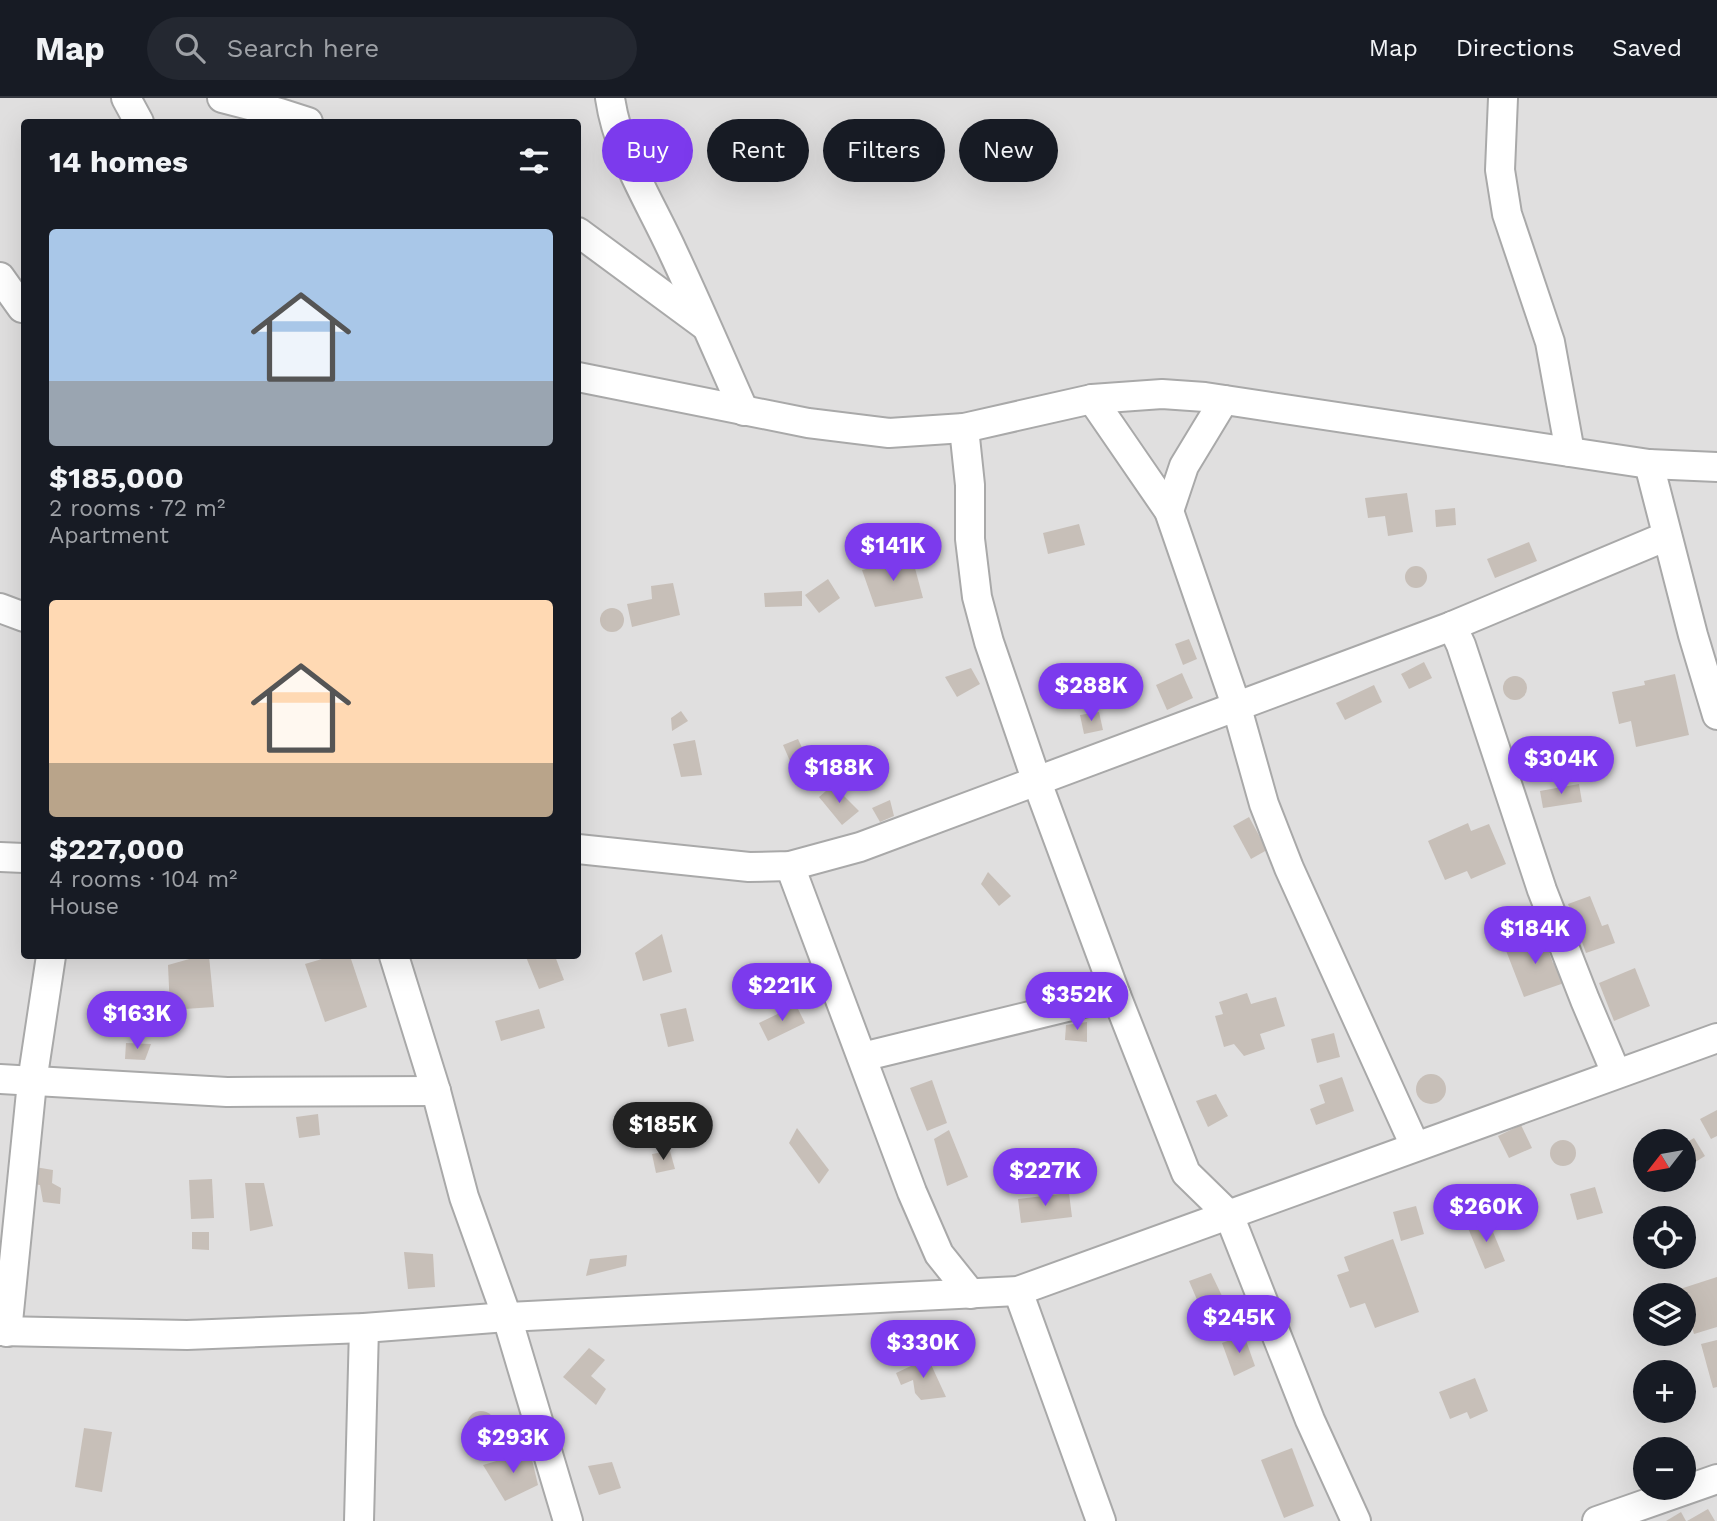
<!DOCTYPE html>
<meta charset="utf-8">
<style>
:root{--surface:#171b24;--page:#242831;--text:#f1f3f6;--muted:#9ea1a6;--line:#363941;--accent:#7c3aed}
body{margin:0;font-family:"Work Sans",sans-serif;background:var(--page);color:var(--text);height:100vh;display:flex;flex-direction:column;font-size:26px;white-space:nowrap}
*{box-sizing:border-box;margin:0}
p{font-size:23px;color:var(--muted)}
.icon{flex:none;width:38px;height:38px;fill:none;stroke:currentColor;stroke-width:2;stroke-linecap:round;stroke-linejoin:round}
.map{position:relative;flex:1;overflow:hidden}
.side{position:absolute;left:21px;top:21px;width:560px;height:840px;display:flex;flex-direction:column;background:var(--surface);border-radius:7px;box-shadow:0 7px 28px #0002}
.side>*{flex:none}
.guide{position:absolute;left:602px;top:21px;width:665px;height:63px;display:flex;gap:14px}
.needle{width:46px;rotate:239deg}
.tools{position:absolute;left:1633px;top:1031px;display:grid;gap:14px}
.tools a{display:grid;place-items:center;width:63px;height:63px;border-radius:50%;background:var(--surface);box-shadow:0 7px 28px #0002;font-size:35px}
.price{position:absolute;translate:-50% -60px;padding:0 16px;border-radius:24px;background:var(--accent);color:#fff;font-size:23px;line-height:46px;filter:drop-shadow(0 2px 4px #0008)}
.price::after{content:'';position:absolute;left:50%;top:42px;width:21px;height:16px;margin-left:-10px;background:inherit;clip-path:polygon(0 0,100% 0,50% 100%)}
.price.on{background:#222;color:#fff}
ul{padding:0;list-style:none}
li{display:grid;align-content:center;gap:14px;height:371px;padding:0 28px}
li span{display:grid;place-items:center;height:217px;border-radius:7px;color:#555}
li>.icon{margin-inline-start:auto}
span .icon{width:126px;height:126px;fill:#fffc;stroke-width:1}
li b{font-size:30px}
h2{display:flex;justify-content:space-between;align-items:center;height:84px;padding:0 28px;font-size:30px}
.chip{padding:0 24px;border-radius:32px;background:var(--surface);box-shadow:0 7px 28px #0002;font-size:24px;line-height:63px}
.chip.on{background:var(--accent);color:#fff}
header{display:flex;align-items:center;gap:42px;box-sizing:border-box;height:98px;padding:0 35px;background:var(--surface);border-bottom:2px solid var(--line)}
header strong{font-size:33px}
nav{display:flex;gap:38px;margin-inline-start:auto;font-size:24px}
.search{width:490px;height:63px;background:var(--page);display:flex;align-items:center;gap:18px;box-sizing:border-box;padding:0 24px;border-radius:38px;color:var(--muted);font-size:26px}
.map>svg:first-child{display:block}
.residential{fill:#e0dfdf;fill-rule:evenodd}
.building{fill:#c7bfb8}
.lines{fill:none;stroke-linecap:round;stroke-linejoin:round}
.street-casing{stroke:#a9a9a9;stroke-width:32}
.street{stroke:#fff;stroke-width:28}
</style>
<header>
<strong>Map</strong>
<div class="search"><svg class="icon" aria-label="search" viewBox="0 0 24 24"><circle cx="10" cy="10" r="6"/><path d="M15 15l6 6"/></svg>Search here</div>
<nav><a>Map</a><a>Directions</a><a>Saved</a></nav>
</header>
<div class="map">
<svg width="1717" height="1423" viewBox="0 0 1717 1423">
<rect width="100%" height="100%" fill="#f2efe9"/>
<path class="residential" d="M0,0H1717V1423H0ZM24,24H578V858H24ZM1645,1043H1684V1082H1645ZM1645,1120H1684V1158H1645ZM1645,1197H1684V1236H1645ZM1645,1274H1684V1312H1645ZM1645,1351H1684V1390H1645Z"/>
<g class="building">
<path d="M1407,395L1413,434L1388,438L1385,418L1368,420L1365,400Z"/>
<path d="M1455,410L1456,427L1436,429L1435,412Z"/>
<path d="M1079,426L1085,447L1048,456L1043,435Z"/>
<path d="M1529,444L1537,463L1495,480L1487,461Z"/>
<path d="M912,459L923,500L875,509L862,472Z"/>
<circle cx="1416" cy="479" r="11"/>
<path d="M828,481L840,500L819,515L805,497Z"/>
<path d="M673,485L680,517L632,529L627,506L652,501L651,488Z"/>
<path d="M802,493V508L765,509L764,495Z"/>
<circle cx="612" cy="522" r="12"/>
<path d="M1189,541L1197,561L1183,567L1175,546Z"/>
<path d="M1424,564L1432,580L1409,591L1401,576Z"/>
<path d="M971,570L980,586L957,599L945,579Z"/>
<path d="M1182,575L1193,600L1167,612L1156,587Z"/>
<path d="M1675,576L1689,637L1636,649L1631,623L1619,626L1612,594L1645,587L1644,583Z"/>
<circle cx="1515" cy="590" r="12"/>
<path d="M1374,587L1382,604L1345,622L1336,605Z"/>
<path d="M681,613L688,623L672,633L671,620Z"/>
<path d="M1099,614L1103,632L1084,636L1080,617Z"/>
<path d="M798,641L805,656L790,663L783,647Z"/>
<path d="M695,642L702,677L681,679L673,646Z"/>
<path d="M1579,686L1582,704L1543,710L1540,693Z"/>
<path d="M833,687L859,713L842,727L819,699Z"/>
<path d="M890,702L894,718L880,724L872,710Z"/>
<path d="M1249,719L1267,752L1251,761L1233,728Z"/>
<path d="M1468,725L1471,733L1489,726L1506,766L1471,781L1467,773L1445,782L1428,743Z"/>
<path d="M988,774L1011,798L999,808L981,786Z"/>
<path d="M1590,798L1602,828L1608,826L1615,845L1586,855L1568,806Z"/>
<path d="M662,836L672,874L643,883L635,855Z"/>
<path d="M1542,836L1553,865L1559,863L1567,884L1524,899L1505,850Z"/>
<path d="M200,858H209L214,909L170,912L168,867Z"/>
<path d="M332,858H350L367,909L325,924L305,866Z"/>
<path d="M529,858H555L564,882L539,891L526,859Z"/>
<path d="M1635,870L1650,908L1614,923L1599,885Z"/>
<path d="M1247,895L1251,906L1276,899L1285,928L1260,936L1265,951L1244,958L1234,946L1224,949L1215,918L1223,916L1219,904Z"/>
<path d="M796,907L805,925L768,943L759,925Z"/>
<path d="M686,910L694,943L668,949L660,916Z"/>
<path d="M539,911L545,930L501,943L495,923Z"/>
<path d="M1087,924V944L1065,942L1066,927Z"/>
<path d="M1334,935L1340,959L1317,965L1311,941Z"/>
<path d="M126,945L151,946L145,962L125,961Z"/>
<circle cx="1431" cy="991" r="15"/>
<path d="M1342,979L1354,1013L1316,1027L1310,1011L1325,1005L1319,987Z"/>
<path d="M932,982L947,1025L927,1033L910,990Z"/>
<path d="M1216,996L1228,1018L1208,1029L1196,1003Z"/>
<path d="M1717,1012V1038L1711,1041L1700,1021Z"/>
<path d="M318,1016L320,1037L299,1040L296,1019Z"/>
<path d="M1521,1027L1532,1050L1509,1060L1498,1038Z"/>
<path d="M797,1030L829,1072L819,1086L789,1045Z"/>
<path d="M949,1032L968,1079L947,1088L934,1041Z"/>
<path d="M1694,1040L1705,1058L1689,1068L1684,1059V1046Z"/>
<circle cx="1563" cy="1055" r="13"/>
<path d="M670,1053L675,1071L656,1075L652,1056Z"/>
<path d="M35,1069L53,1072L52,1085L61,1090L60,1106L43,1104L40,1087L33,1086Z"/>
<path d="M212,1081L214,1120L191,1121L189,1082Z"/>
<path d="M245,1085H264L273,1128L250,1133Z"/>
<path d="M1595,1089L1603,1115L1577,1122L1570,1096Z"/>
<path d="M1069,1095L1072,1119L1021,1125L1018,1101Z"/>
<path d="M1416,1108L1424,1136L1401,1143L1393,1114Z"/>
<path d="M1488,1122L1505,1163L1485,1171L1468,1130Z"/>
<path d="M192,1134H209V1152L192,1151Z"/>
<path d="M1393,1141L1419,1214L1375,1230L1365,1205L1350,1210L1337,1177L1349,1173L1344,1159Z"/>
<path d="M404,1154L433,1156L435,1189L408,1191Z"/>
<path d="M627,1157L626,1168L586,1178L590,1161Z"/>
<path d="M1211,1175L1234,1223L1207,1225L1189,1183Z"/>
<path d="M1717,1179V1229L1694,1236L1680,1191Z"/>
<path d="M1244,1237L1255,1268L1234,1278L1222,1245Z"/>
<path d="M1717,1242V1289L1713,1290L1701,1246Z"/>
<path d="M589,1250L605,1262L591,1278L606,1291L596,1307L563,1279Z"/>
<path d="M928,1260L946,1299L921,1302L915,1295L913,1282L901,1287L896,1275Z"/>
<path d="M1475,1280L1488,1313L1470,1321L1467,1314L1450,1321L1439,1294Z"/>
<circle cx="481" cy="1327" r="14"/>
<path d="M84,1330L112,1334L102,1394L75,1389Z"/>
<path d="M1292,1350L1314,1408L1284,1420L1261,1362Z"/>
<path d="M530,1353L538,1387L505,1403L483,1367Z"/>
<path d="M612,1364L621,1390L599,1397L588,1368Z"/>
<path d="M1708,1411L1715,1423H1687Z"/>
<path d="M1681,1414L1686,1423H1666Z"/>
</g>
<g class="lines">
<defs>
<g id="street">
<path d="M126,0L139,24"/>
<path d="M222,0L280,15L308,24"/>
<path d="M610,0C618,55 649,102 672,152C697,205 720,259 744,313"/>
<path d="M1503,0L1500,72L1507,116L1550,244L1570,354"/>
<path d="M578,134L704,227"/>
<path d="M0,179L22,210"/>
<path d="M578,279L808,325L889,335L964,330L1092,301L1162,296L1205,299L1649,366L1717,369"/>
<path d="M1092,301L1169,413L1237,610L1264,706L1289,770L1415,1048"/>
<path d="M964,330L970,387V441L977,499L989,544L1037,684L1116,897L1186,1075L1229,1117L1310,1322L1356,1423"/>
<path d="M1649,366L1693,537L1717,617"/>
<path d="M1169,413L1184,368L1224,302"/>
<path d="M0,510L24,519"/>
<path d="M1452,528L1461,547L1542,792L1585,902L1616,975"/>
<path d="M578,751L749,769L790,768L860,749L1452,528L1667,438"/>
<path d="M0,759L24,760"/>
<path d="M790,768L912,1094L939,1156L971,1196"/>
<path d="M394,858L436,993L464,1099L507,1219L568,1423"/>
<path d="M862,959L1116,897"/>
<path d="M0,981L227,994L436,993"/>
<path d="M1018,1193L1101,1423"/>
<path d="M0,1233L187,1237L364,1230L507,1219L1018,1193L1717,940"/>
<path d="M7,1234L32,984L51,858"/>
<path d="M359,1423L364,1230"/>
<path d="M1597,1423L1717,1381"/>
</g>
</defs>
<use href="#street" class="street-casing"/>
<use href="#street" class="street"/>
</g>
</svg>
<div class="tools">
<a><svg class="needle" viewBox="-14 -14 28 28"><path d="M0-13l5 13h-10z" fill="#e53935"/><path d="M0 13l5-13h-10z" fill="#9ea1a6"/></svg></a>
<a><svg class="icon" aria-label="locate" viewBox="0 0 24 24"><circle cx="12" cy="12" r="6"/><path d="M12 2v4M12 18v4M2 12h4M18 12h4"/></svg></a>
<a><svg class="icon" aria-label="layers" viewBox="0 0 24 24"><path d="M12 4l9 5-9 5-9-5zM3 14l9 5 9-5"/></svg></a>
<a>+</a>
<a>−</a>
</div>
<b class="price" style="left:893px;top:485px">$141K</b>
<b class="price" style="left:1091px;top:625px">$288K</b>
<b class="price" style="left:1561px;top:698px">$304K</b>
<b class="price" style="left:839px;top:707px">$188K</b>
<b class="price" style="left:1535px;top:868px">$184K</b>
<b class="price" style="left:782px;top:925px">$221K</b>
<b class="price" style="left:1077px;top:934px">$352K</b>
<b class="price" style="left:137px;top:953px">$163K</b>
<b class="price on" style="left:663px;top:1064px">$185K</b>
<b class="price" style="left:1045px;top:1110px">$227K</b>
<b class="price" style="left:1486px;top:1146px">$260K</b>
<b class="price" style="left:1239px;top:1257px">$245K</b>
<b class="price" style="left:923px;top:1282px">$330K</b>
<b class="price" style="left:513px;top:1377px">$293K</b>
<div class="guide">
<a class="chip on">Buy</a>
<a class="chip">Rent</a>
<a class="chip">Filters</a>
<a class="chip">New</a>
</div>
<section class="side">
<h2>14 homes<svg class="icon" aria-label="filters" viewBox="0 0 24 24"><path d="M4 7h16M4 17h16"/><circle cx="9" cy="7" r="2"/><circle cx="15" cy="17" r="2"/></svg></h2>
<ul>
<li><span style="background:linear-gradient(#a9c7e8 70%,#9aa5b1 0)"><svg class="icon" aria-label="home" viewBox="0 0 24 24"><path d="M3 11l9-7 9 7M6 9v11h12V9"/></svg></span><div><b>$185,000</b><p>2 rooms · 72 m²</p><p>Apartment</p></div></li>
<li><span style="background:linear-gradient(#ffd9b3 75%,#b9a48a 0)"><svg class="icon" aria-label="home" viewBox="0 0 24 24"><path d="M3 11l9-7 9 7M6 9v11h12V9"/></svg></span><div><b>$227,000</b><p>4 rooms · 104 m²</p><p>House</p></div></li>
</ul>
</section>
</div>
